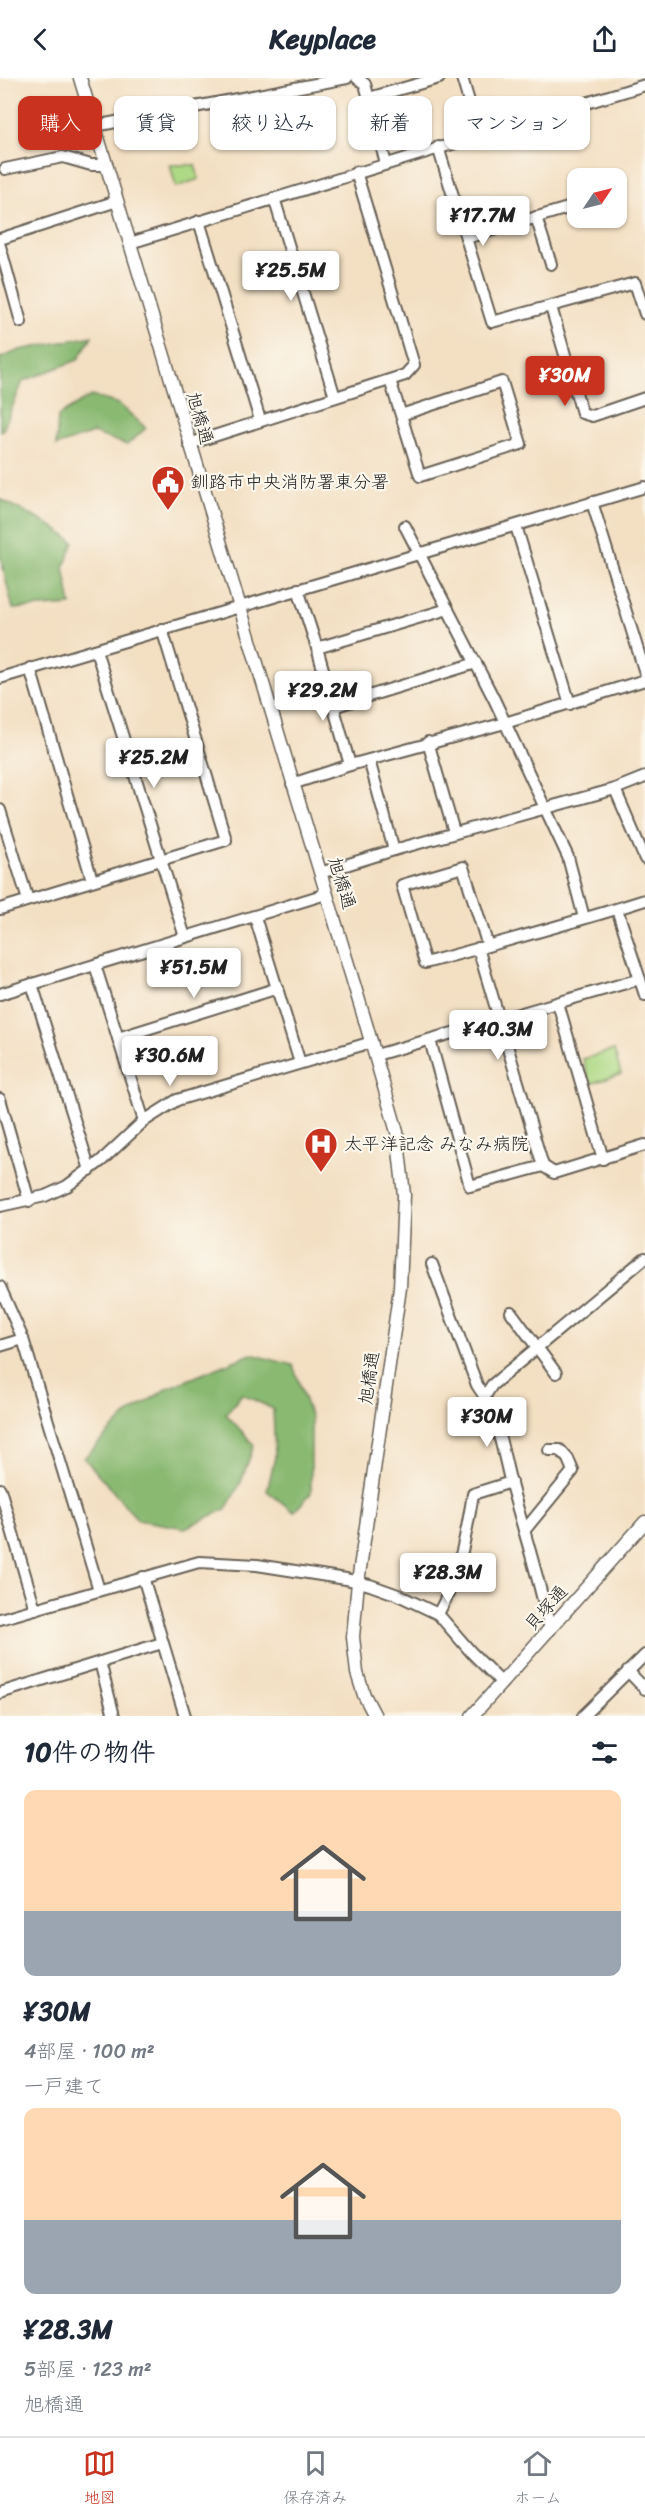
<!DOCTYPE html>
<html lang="ja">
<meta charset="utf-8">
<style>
:root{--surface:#fff;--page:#f6f6f7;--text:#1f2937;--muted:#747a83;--line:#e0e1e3;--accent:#c8321e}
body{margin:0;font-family:Sriracha,"Klee One",sans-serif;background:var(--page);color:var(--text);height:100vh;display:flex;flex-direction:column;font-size:22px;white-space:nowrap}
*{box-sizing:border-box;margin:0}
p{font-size:20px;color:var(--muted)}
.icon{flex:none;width:33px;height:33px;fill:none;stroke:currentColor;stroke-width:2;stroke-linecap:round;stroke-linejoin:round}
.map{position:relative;height:1638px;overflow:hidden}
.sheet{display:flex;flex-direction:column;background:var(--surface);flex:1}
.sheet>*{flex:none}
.hud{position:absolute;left:18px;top:18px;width:609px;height:54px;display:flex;gap:12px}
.needle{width:39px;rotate:55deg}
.fabs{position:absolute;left:567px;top:90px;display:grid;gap:12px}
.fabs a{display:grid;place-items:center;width:60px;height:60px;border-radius:12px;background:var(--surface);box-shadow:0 2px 4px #0004;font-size:30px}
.price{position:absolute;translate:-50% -51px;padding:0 14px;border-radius:6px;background:#fff;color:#222;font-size:20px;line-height:39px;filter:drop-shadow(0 2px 3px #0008)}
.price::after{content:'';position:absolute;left:50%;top:36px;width:18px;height:14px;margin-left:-9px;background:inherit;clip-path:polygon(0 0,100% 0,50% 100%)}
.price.selected{background:var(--accent);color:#fff}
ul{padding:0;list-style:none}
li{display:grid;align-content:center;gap:12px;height:318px;padding:0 24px}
li span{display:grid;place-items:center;height:186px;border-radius:12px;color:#555}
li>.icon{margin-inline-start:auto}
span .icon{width:108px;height:108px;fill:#fffc;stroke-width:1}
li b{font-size:26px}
h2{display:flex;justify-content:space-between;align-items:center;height:72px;padding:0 24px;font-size:26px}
.chip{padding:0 21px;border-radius:12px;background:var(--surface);box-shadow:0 2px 4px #0004;font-size:21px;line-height:54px}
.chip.selected{background:var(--accent);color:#fff}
header{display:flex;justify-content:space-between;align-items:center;height:78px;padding:0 24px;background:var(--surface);font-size:27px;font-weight:700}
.tab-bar{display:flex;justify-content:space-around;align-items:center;height:84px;border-top:2px solid var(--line);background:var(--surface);font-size:16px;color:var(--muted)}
.tab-bar a{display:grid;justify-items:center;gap:3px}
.tab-bar .selected{color:var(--accent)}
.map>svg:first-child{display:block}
.green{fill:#aed985;stroke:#657a50;stroke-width:1.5}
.forest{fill:#8ab972;stroke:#536a47;stroke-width:1.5}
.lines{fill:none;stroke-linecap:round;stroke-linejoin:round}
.minor-casing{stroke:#676056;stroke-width:14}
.tertiary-casing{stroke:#676056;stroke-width:15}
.minor{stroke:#fff;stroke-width:10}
.tertiary{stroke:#fff;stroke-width:12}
.labels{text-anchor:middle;stroke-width:4.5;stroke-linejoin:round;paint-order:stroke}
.street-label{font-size:18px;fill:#1c1c1c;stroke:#fbf7ec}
.poi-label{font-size:18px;fill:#1c1c1c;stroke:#fbf7ec;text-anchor:start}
</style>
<header><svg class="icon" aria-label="back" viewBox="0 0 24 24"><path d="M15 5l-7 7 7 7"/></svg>Keyplace<svg class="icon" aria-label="share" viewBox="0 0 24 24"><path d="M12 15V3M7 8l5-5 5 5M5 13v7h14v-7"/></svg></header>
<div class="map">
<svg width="645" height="1638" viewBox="0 0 645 1638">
<rect width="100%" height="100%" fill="#fbf7ec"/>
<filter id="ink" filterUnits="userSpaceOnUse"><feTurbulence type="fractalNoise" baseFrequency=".0167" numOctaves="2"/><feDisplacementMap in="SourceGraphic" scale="12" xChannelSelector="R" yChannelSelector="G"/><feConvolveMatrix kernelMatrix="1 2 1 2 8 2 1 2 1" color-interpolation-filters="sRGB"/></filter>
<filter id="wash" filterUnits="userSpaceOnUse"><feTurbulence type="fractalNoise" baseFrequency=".008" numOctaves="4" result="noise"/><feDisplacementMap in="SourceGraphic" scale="24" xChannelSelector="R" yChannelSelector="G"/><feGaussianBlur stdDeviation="1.35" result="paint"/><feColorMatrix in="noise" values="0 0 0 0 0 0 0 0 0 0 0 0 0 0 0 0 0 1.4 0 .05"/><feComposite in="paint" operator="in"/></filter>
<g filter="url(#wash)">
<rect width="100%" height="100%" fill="#f3dfc2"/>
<g class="green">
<path d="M170,87H195L199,101L176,109Z"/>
<path d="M614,972L621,996L590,1006L583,981Z"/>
</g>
<g class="forest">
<path d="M92,258L78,282L23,303L3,352L0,353V280L20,272Z"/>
<path d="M91,318L119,326L146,350L127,367L93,355L56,368L58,338Z"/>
<path d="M0,421L50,447L74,464L64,489L71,527L13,531L0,478Z"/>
<path d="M251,1276L293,1287L311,1340V1415L294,1434L267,1413L275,1379L273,1331L242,1316L226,1336L254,1367L241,1404L226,1431L185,1450L138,1442L84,1380L125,1338L168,1310Z"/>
</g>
</g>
<g filter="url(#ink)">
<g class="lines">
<defs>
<g id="minor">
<path d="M357,0L365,6L386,86"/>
<path d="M462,0L479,57"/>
<path d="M369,20L439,0"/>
<path d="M95,48L347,0"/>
<path d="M438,69L492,244L635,205L645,236"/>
<path d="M5,91L63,79L91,87H107"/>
<path d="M616,117L621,116"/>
<path d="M274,120L335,319"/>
<path d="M536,139L551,186"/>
<path d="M199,143L260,342"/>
<path d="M466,160L578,127"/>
<path d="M0,161L117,123"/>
<path d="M130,165L645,7"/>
<path d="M0,168L21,244"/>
<path d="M551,229L582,335L592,338L645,320"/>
<path d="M390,302L420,398L521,366L502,304L401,337"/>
<path d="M189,366L405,297L414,287L356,94"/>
<path d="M592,424L645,595"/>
<path d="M405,448L494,621L568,779L584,840"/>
<path d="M516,448L570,626"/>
<path d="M298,511L317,570"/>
<path d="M448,531L317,570L350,687L505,645L645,602"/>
<path d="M96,572L185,859"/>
<path d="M30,590L92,802"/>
<path d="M0,600L645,409"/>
<path d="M333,629L476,585"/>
<path d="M428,664L454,754"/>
<path d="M369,682L394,772L615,711L645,699"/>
<path d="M292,706L350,687"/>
<path d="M615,711L645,781"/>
<path d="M0,732L28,822"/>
<path d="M320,795L394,772"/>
<path d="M0,831L226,762L162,551"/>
<path d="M617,831L645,917"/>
<path d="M255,839L300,985"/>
<path d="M488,868L463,789L402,807L425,885C499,865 573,845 645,822"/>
<path d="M478,870L543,1088"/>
<path d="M95,887L144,1043"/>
<path d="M32,906L90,1092"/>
<path d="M0,916L326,816"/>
<path d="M558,925L603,1081"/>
<path d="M118,960L278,910"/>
<path d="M430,962L470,1108L543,1088L554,1095L645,1067"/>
<path d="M376,977L640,901"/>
<path d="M0,1021L29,1123"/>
<path d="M0,1128L45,1118L67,1108L101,1083L144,1043L177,1022L372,964"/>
<path d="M432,1186L477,1307C498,1336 503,1376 512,1410C525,1457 540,1504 550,1552"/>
<path d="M0,1209L23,1261L99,1512"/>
<path d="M511,1234L556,1295"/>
<path d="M0,1268L23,1261"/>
<path d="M485,1318L492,1307L645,1180"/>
<path d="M0,1411L35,1531"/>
<path d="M524,1453L573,1393L568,1381L560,1372H549"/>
<path d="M143,1499L185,1638"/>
<path d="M438,1536C459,1499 466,1458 473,1416L511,1404"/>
<path d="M0,1541L199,1484L257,1487L346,1501L370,1507L398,1517L438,1536L471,1574L502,1605"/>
<path d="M100,1584L114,1638"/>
<path d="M628,1593L645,1611"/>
<path d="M0,1615L162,1565"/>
<path d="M583,1638L645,1577"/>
</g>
<g id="tertiary">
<path d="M80,0L366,946L397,1054L404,1117L400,1210L358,1504L353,1559L357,1595L364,1617L375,1638"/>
<path d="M472,1638L645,1444"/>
</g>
</defs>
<use href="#minor" class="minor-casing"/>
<use href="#tertiary" class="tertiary-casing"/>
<use href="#minor" class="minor"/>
<use href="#tertiary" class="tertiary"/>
</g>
</g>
<defs>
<symbol id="civic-pin" viewBox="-11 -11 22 30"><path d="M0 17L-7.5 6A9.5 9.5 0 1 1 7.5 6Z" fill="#c8321e" stroke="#fbf7ec"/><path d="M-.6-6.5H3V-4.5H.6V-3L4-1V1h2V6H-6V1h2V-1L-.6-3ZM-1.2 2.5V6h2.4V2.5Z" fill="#fff"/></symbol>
<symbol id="hospital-pin" viewBox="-11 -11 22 30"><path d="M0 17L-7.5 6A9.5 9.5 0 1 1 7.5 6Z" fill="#c8321e" stroke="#fbf7ec"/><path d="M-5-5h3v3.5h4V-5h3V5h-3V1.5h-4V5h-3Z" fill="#fff"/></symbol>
</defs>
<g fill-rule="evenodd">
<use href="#civic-pin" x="149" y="385" width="38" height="52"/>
<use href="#hospital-pin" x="302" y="1047" width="38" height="52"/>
</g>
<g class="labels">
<g class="street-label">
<text transform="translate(200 340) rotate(74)" y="6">旭橋通</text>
<text transform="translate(342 805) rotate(73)" y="6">旭橋通</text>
<text transform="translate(369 1300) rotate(-82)" y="6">旭橋通</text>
<text transform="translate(546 1530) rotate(-48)" y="6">貝塚通</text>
</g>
<g class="poi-label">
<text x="191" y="410">釧路市中央消防署東分署</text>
<text x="344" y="1072">太平洋記念 みなみ病院</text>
</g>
</g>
</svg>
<div class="fabs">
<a><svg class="needle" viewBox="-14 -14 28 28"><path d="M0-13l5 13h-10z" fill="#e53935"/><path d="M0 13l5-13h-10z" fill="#747a83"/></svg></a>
</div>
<b class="price" style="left:483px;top:169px">¥17.7M</b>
<b class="price" style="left:291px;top:224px">¥25.5M</b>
<b class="price selected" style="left:565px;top:329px">¥30M</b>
<b class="price" style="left:323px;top:644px">¥29.2M</b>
<b class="price" style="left:154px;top:711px">¥25.2M</b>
<b class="price" style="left:194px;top:921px">¥51.5M</b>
<b class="price" style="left:498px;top:983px">¥40.3M</b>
<b class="price" style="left:170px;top:1009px">¥30.6M</b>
<b class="price" style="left:487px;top:1370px">¥30M</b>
<b class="price" style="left:448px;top:1526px">¥28.3M</b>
<div class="hud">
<a class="chip selected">購入</a>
<a class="chip">賃貸</a>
<a class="chip">絞り込み</a>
<a class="chip">新着</a>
<a class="chip">マンション</a>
</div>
</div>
<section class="sheet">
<h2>10件の物件<svg class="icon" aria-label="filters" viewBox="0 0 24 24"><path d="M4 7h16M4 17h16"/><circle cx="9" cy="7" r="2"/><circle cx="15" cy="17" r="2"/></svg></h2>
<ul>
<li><span style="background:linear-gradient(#ffd9b3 65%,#9aa5b1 0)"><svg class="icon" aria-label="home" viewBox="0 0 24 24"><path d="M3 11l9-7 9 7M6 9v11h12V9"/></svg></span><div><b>¥30M</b><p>4部屋 · 100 m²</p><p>一戸建て</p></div></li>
<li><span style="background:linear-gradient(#ffd9b3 60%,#9aa5b1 0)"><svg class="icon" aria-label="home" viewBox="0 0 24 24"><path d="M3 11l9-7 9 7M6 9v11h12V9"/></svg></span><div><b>¥28.3M</b><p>5部屋 · 123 m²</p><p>旭橋通</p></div></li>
</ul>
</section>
<nav class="tab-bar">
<a class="selected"><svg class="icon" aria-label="map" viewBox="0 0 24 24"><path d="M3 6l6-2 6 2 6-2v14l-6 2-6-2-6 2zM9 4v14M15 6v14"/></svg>地図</a>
<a><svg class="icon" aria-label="saved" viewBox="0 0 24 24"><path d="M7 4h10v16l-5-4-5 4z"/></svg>保存済み</a>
<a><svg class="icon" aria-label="home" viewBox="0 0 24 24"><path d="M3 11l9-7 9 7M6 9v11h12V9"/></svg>ホーム</a>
</nav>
